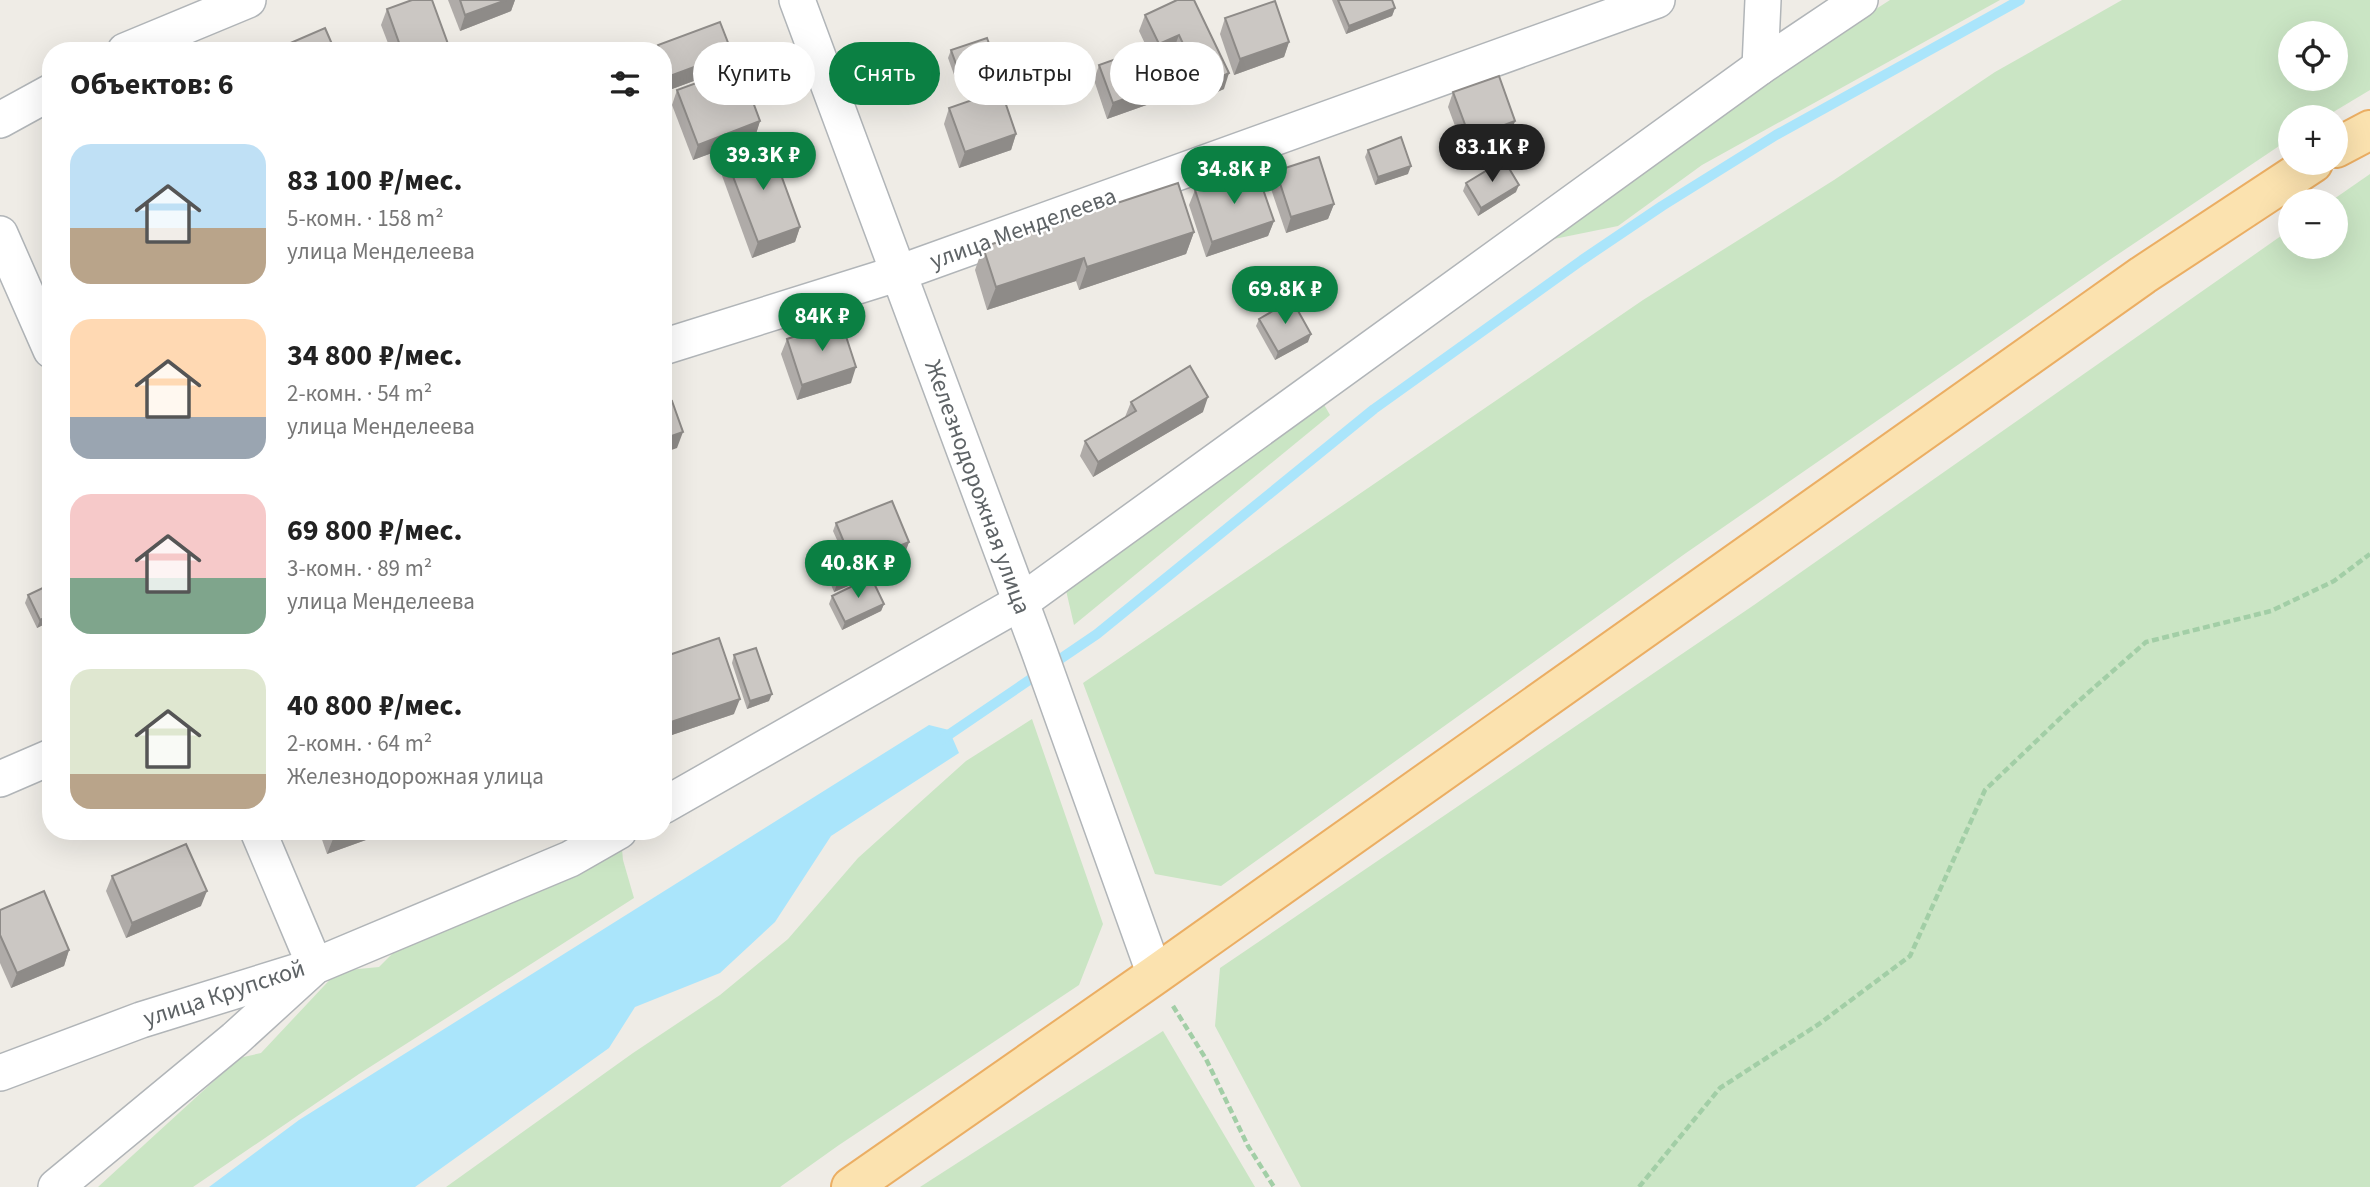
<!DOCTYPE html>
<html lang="ru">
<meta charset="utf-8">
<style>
:root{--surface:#fff;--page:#f6f6f6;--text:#222;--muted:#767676;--accent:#0b8043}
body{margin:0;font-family:"Source Sans 3",sans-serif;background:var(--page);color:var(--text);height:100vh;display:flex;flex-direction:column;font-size:26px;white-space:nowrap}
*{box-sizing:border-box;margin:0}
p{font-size:23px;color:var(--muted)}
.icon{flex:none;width:38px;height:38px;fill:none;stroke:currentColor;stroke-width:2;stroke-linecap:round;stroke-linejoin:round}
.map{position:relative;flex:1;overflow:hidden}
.panel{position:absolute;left:42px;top:42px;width:630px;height:798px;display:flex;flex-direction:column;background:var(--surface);border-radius:28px;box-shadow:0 7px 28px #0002}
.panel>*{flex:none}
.hud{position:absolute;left:693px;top:42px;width:665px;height:63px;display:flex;gap:14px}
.controls{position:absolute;left:2278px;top:21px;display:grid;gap:14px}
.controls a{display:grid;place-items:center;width:70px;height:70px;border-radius:50%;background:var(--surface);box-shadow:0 7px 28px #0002;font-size:35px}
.price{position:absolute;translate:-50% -60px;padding:0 16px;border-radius:24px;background:var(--accent);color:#fff;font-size:23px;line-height:46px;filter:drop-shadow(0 2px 4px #0008)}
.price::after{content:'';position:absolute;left:50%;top:42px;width:21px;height:16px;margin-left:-10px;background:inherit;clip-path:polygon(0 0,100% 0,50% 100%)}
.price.current{background:#222;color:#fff}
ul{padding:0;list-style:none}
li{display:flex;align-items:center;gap:21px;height:175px;padding:0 28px}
li span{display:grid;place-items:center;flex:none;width:196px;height:140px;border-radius:21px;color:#555}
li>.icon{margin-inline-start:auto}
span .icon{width:84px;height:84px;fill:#fffc;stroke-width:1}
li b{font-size:30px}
h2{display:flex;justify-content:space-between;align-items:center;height:84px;padding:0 28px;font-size:30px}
.pill{padding:0 24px;border-radius:32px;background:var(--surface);box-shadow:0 7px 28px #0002;font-size:24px;line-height:63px}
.pill.current{background:var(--accent);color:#fff}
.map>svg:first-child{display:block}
.green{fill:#cae5c4;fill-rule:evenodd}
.water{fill:#aae5fb}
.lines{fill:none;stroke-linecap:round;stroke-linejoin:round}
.stream{stroke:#aae5fb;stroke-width:10}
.minor-casing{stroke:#b1b5b8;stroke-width:38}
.major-casing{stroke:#ebae63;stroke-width:42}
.path{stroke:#a2cea6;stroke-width:4.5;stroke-dasharray:7 3.5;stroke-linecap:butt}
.minor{stroke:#fff;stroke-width:35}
.major{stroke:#fbe2af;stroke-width:38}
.wall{fill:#afaba8}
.shaded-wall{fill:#8e8b88}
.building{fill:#cbc7c3;stroke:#8e8b88;stroke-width:2}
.labels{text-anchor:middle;stroke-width:5;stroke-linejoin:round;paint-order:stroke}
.street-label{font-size:24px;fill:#5e6366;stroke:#fff}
</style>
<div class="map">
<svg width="2370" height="1187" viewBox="0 0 2370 1187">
<rect width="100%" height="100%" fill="#efece6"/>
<g class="green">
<path d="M1890,0H2000L1702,165L1618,226L1549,240L1585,196Z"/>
<path d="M2122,0H2370V90L2325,117H2291V138L2105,263L1686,553L1221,886L1155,874L1083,683L1643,300L1834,180L1995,72ZM2291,33H2336V79H2291Z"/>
<path d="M2370,174V1187H1301L1215,1026L1220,968L1754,605L2291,229V247H2336V201H2331Z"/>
<path d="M1315,389L1330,415L1074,625L1065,586Z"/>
<path d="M1032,719L1103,924L1079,985L839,1145L780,1187H446L633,1053L720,995L788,939L858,858L966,761Z"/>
<path d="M621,838L623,860L634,898L359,1074L193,1187H98L239,1058L261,1053L338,971L379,967L411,935Z"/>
<path d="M1163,1031L1255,1187H920Z"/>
</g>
<path class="water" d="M929,725L949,730L959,753L831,836L775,922L720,973L635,1007L609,1048L415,1187H209L299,1120Z"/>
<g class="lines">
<path class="stream" d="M941,740L1097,634L1374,409L1582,260L1662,206L1776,135L2020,0"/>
<defs>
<g id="minor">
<path d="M797,0L1039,651L1155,975"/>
<path d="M125,51L248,0"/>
<path d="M1760,67L1763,0"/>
<path d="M0,120L51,92"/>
<path d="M0,234L51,350"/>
<path d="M663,347L899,273L1657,0"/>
<path d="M0,779L51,757"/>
<path d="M663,806L1021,602L1760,67L1860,0"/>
<path d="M0,1073L141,1020L315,966L258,831"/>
<path d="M56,1187L235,1039L315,966L570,859L619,831"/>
</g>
<g id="major">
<path d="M2336,148L2370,130"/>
<path d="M851,1187L1155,975L2143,275L2313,163"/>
</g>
</defs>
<use href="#minor" class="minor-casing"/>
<use href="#major" class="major-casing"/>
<g class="path">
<path d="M1173,1006L1206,1059L1248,1146L1274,1187"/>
<path d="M1639,1187L1720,1088L1819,1024L1910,956L1985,790L2073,706L2146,642L2271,611L2334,581L2370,554"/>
</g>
<use href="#minor" class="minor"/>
<use href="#major" class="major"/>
</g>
<g class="wall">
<path d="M448,0H515L511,11L460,31Z"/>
<path d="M1177,0L1224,89L1197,101L1173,51L1153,60L1148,49L1155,102L1107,119L1094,80L1099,65L1147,48L1139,31L1145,15Z"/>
<path d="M1332,0H1392L1395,8L1392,16L1346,34Z"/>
<path d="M387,9L446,51H391L381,25Z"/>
<path d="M1225,18L1289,42L1284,57L1234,75L1220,34Z"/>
<path d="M658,45L726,69L664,92L663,89V51H656Z"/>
<path d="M951,50L996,63L993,70L957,83L948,58Z"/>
<path d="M677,90L760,121L755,137L693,160L672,105Z"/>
<path d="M1453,92L1515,121L1509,137L1465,153L1448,107Z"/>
<path d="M949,108L1016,134L1011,150L959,168L944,124Z"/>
<path d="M1368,150L1408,174L1375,185L1365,157Z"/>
<path d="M726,158L800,227L795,242L752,258L721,173Z"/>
<path d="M1276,171L1334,204L1328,219L1286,233L1270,186Z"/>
<path d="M1466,183L1516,192L1478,216L1463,191Z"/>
<path d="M1195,190L1274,221L1268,236L1206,257L1189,205Z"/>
<path d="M1194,232L1186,254L1079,290L1076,281L987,310L975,270L983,247Z"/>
<path d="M1259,319L1308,342L1275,360L1256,326Z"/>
<path d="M787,339L851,383L797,400L781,354Z"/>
<path d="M1131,402L1203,412L1093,477L1080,456L1085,441L1125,417Z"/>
<path d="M836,523L909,542L906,550L868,565L867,578L834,592L822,563L825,555L841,549L833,531Z"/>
<path d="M51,584V621L37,628L25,603L28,595Z"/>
<path d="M832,596L884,604L881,611L842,630L829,604Z"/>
<path d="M51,647V669L45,656L48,648Z"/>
<path d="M734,655L769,701L747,709L732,663Z"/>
<path d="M663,657L734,714L663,738Z"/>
<path d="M319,831H378L377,836L327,854Z"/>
<path d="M112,876L201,906L126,938L106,891Z"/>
<path d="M0,910L69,950L64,966L11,988L0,963Z"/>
</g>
<g class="shaded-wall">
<path d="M506,0H515L511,11L460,31L465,15Z"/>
<path d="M1395,8L1392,16L1346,34L1349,26Z"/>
<path d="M1179,35L1173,51L1153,60L1159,44Z"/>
<path d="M1289,42L1284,57L1234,75L1240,59Z"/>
<path d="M448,44L446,51H431Z"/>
<path d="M732,53L726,69L664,92L670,76Z"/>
<path d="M996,63L993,70L957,83L960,75Z"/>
<path d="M1229,73L1224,89L1197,101L1203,86Z"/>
<path d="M1161,86L1155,102L1107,119L1113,103Z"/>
<path d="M760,121L755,137L693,160L698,145Z"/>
<path d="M1515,121L1509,137L1465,153L1470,138Z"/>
<path d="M1016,134L1011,150L959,168L965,152Z"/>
<path d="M1411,166L1408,174L1375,185L1378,177Z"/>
<path d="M1519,185L1516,192L1478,216L1481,208Z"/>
<path d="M1334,204L1328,219L1286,233L1291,217Z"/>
<path d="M1274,221L1268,236L1206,257L1212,242Z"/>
<path d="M800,227L795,242L752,258L758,242Z"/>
<path d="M1194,232L1186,254L1079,290L1087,267Z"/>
<path d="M1084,258L1076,281L987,310L996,287Z"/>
<path d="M1311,334L1308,342L1275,360L1278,352Z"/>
<path d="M856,367L851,383L797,400L802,385Z"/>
<path d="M1208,397L1203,412L1093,477L1098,462Z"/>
<path d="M683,432L677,448L663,453V439Z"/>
<path d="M909,542L906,550L862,567L865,560Z"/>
<path d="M869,570L867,578L834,592L837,584Z"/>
<path d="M884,604L881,611L842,630L845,622Z"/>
<path d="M51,615V621L37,628L40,620Z"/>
<path d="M772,694L769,701L747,709L750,701Z"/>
<path d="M740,699L734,714L663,738L668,723Z"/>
<path d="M353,831H378L377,836L327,854L333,839Z"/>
<path d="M207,891L201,906L126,938L132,923Z"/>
<path d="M69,950L64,966L11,988L17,973Z"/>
</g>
<g class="building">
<path d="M412,0H432L448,44L431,51H402L387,9Z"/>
<path d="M460,0H506L465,15Z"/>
<path d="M1177,0H1194L1229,73L1203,86L1179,35L1159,44L1145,15Z"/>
<path d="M1338,0H1392L1395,8L1349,26Z"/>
<path d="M1275,1L1289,42L1240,59L1225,18Z"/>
<path d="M720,22L732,53L670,76L663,59V51H660L658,45Z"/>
<path d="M325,28L335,51H272Z"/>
<path d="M987,38L996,63L960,75L951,50Z"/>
<path d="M1147,48L1161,86L1113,103L1099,65Z"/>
<path d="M740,67L760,121L698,145L677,90Z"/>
<path d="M1499,76L1515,121L1470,138L1453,92Z"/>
<path d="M1001,90L1016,134L965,152L949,108Z"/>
<path d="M1401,137L1411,166L1378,177L1368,150Z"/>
<path d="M769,142L800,227L758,242L726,158Z"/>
<path d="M1319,157L1334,204L1291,217L1276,171Z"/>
<path d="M1504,160L1519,185L1481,208L1466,183Z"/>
<path d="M1256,169L1274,221L1212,242L1195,190Z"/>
<path d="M1178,183L1194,232L1087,267L1084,258L996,287L983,247Z"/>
<path d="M1292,300L1311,334L1278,352L1259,319Z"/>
<path d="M841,321L856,367L802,385L787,339Z"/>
<path d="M1190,366L1208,397L1098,462L1085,441L1136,411L1131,402Z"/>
<path d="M672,401L683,432L663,439V404Z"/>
<path d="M892,501L909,542L865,560L869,570L837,584L825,555L846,547L836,523Z"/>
<path d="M871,577L884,604L845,622L832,596Z"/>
<path d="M51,584V615L40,620L28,595Z"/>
<path d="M719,638L740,699L668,723L663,711V657Z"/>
<path d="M756,648L772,694L750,701L734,655Z"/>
<path d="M330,831H353L333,839Z"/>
<path d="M186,844L207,891L132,923L112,876Z"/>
<path d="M44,891L69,950L17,973L0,935V910Z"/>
</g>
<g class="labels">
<g class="street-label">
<text transform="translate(1023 228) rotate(-20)" y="8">улица Менделеева</text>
<text transform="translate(978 487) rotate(70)" y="8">Железнодорожная улица</text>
<text transform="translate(224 993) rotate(-18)" y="8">улица Крупской</text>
</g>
</g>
</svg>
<div class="controls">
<a><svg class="icon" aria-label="locate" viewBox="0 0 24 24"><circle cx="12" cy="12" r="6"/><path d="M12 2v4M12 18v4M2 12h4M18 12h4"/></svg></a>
<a>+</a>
<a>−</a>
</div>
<b class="price current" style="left:1492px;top:184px">83.1K ₽</b>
<b class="price" style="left:763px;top:192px">39.3K ₽</b>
<b class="price" style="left:1234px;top:206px">34.8K ₽</b>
<b class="price" style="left:1285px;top:326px">69.8K ₽</b>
<b class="price" style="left:822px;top:353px">84K ₽</b>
<b class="price" style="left:858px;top:600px">40.8K ₽</b>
<div class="hud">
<a class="pill">Купить</a>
<a class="pill current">Снять</a>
<a class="pill">Фильтры</a>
<a class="pill">Новое</a>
</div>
<section class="panel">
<h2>Объектов: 6<svg class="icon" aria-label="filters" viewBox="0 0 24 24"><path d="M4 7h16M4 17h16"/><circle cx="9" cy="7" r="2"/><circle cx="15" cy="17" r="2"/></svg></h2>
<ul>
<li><span style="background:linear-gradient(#bfe0f5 60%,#b9a48a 0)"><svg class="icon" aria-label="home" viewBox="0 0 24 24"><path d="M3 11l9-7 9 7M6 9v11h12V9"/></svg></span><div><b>83 100 ₽/мес.</b><p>5-комн. · 158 m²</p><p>улица Менделеева</p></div></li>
<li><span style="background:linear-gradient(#ffd9b3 70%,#9aa5b1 0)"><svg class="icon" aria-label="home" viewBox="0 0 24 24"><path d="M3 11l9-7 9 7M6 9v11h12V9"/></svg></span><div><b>34 800 ₽/мес.</b><p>2-комн. · 54 m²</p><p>улица Менделеева</p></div></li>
<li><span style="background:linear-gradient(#f6c9c9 60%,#7fa58c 0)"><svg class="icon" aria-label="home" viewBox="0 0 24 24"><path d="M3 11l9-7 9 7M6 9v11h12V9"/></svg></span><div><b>69 800 ₽/мес.</b><p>3-комн. · 89 m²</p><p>улица Менделеева</p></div></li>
<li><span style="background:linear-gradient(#dfe7d0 75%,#b9a48a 0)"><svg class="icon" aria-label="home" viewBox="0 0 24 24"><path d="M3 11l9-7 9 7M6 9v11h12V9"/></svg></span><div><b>40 800 ₽/мес.</b><p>2-комн. · 64 m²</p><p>Железнодорожная улица</p></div></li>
</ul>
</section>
</div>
